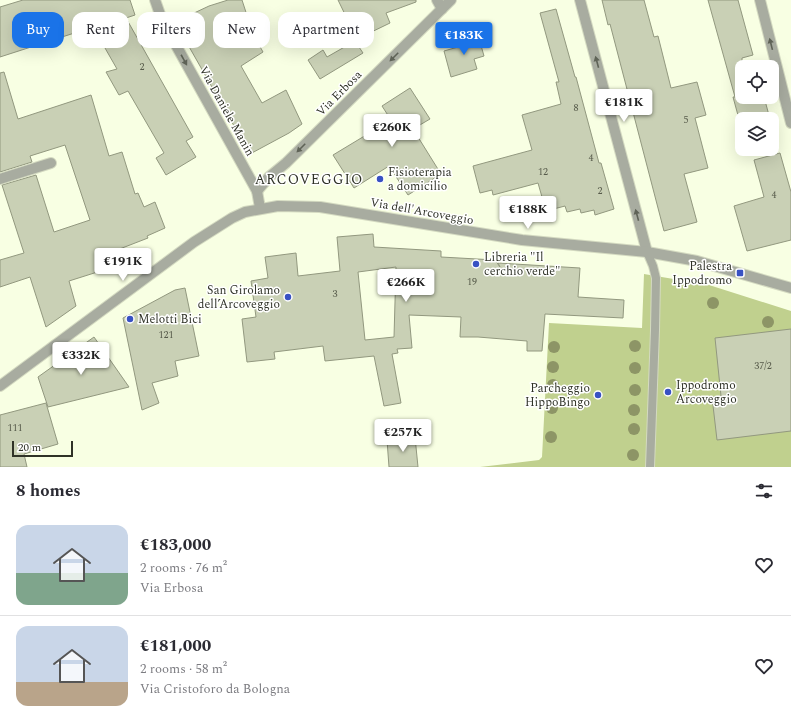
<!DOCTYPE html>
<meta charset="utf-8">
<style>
:root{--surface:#fff;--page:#f7f7f7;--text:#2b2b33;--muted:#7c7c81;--line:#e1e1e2;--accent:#1a73e8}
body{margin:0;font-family:Spectral,serif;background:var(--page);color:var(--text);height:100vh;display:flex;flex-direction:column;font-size:15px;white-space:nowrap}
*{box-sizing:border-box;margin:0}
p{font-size:13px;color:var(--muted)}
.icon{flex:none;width:22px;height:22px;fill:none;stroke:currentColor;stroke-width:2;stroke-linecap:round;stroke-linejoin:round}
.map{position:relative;height:467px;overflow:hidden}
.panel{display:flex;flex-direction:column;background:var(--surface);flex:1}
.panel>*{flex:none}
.hud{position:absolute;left:12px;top:12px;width:400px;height:36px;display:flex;gap:8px}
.buttons{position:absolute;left:735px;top:60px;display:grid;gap:8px}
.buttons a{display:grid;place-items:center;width:44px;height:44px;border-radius:8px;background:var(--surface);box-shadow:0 4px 16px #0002;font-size:20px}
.scale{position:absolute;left:12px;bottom:10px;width:61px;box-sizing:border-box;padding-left:4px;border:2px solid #2f3227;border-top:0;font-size:11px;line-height:14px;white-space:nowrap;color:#2f3227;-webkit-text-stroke:3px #fff;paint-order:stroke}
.price{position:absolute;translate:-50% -34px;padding:0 9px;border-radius:4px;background:#fff;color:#222;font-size:13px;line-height:26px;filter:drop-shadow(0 1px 2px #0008)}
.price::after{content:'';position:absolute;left:50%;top:24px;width:12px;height:9px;margin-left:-6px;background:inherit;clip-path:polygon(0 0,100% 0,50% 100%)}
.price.current{background:var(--accent);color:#fff}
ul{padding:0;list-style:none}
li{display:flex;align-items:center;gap:12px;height:100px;padding:0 16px}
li+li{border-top:1px solid var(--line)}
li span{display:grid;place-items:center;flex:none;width:112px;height:80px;border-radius:12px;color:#555}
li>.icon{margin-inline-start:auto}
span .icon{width:48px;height:48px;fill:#fffc;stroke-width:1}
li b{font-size:17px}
h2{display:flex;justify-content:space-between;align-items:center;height:48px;padding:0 16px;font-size:17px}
.tag{padding:0 14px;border-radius:12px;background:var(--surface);box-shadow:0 4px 16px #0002;font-size:14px;line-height:36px}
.tag.current{background:var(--accent);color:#fff}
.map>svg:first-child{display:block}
.green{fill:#c0d08e}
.building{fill:#c9d0b5;stroke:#92987f;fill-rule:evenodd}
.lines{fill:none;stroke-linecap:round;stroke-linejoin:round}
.service-casing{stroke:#d4dac1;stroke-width:10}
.minor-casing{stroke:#d4dac1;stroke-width:12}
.tertiary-casing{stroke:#d4dac1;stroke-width:12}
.service{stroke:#a8aca0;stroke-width:8}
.minor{stroke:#a8aca0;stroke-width:10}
.tertiary{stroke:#a8aca0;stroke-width:10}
.tree{fill:#8d9566}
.oneway{fill:#5f6357}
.poi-dot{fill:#3851c3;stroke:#fff;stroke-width:1.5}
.labels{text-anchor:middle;stroke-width:3;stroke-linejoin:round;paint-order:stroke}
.number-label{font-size:10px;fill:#565a4a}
.street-label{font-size:12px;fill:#2f3227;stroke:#fff}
.poi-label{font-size:12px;fill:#2f3227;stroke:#fff;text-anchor:start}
.quarter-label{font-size:14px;letter-spacing:1px;fill:#2f3227;stroke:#fff}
</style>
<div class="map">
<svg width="791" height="467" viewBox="0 0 791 467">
<rect width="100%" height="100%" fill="#f8ffe3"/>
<path class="green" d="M644,274L709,285L791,311V467H480L539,460L542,457L549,323L642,328Z"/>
<g class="building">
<path d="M23,0H130L135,15L126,18L193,137L186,141L196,157L166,175L156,158L164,153L128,91L119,95L106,72L117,69L93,27L0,57V7Z"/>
<path d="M228,0H242L253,34L263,52L241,66L262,103L286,90L302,124L289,133L250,154L175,22L209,6Z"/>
<path d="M338,0H416V2L386,13L390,23L357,39Z"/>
<path d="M602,0H644L654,37L658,36L671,88L697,82L706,115L695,118L708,168L684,174L697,222L664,231L610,24L608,25Z"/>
<path d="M708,0H738L753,55L742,58V97H764L770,119H739L733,97H735Z"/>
<path d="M556,9L575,77H576L599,163H601L614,209L595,215L594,210L581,213L580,209L567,212L565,206L546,211L538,183L493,195L492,190L480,193L473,166L532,150L522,115L561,104L556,82H559L540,13Z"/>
<path d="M478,35L484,56L474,59L477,69L451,77L444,51L458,47L456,41Z"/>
<path d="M355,41L363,53L320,79L308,60L323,50L327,57Z"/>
<path d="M4,72L18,119L91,95L109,156L122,152L135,194L138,193L144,207L155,202L165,228L147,236L148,238L117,250L120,261L109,265L110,268L69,281L76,306L46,327L30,277L0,287V260L24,253L2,185L36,175L54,232L90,220L65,145L30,156L32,162L0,172V73Z"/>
<path d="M410,88L430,119L413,129L441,174L408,195L389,166L354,188L333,155L391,120L382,106Z"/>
<path d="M780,153L791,192V240L747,251L734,206L764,197L754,160Z"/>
<path d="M373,234L374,247L441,251V257L495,260L500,267L498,263L580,268L578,297L624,300L623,318L545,314L542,351H527V341L478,337H460L461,317L409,315L412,348L397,349L398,353L392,354L401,403L384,406L374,356L325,361L323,346L274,352L275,359L247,362L242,319L256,317L251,281L268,278L265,257L296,253L298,276L340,271L337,237ZM396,267L394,337L365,340L358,272Z"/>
<path d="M185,288L199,356L175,361L178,376L152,383L159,403L142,410L123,318L175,290Z"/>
<path d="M791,329V431L717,440L712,397L721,396L715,338Z"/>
<path d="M94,337L129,387L48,407L38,377Z"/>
<path d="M46,403L58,444L24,454L27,467H0V415Z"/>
<path d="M415,437L418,467H389L387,440Z"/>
</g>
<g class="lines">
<defs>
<path id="service" d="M647,252L653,266L656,278L655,330L650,467"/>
<g id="minor">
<path d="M155,0L162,20L257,191L260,208"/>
<path d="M437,0L442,9"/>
<path d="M580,0L647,252"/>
<path d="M760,0L791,123"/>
<path d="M0,179L51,163"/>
<path d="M257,191L269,177L286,163L451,0"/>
</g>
<path id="tertiary" d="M0,386L194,242L232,218L245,212L278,206L320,207L522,240L647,252L697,261L791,288"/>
</defs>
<use href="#service" class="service-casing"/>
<use href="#minor" class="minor-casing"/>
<use href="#tertiary" class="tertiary-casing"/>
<use href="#service" class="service"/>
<use href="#minor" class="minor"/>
<use href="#tertiary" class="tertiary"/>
</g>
<g class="tree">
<circle cx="713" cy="303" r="6"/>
<circle cx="768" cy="322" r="6"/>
<circle cx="635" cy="346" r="6"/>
<circle cx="554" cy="347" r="6"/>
<circle cx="553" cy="367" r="6"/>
<circle cx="635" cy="368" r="6"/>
<circle cx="553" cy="385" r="6"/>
<circle cx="635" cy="390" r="6"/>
<circle cx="552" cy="408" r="6"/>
<circle cx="634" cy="410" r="6"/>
<circle cx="634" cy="429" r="6"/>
<circle cx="551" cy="437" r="6"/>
<circle cx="633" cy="455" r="6"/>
</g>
<defs><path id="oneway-solid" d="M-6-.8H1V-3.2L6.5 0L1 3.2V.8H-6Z"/></defs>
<g class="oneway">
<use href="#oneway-solid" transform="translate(771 44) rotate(-104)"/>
<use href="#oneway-solid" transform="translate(394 57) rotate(135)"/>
<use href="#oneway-solid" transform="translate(184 60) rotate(61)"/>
<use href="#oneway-solid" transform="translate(597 62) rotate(-105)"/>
<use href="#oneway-solid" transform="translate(301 148) rotate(135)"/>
<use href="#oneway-solid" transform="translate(637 215) rotate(-105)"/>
</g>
<g class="poi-dot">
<circle cx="380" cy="179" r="4"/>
<circle cx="476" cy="264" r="4"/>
<rect x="736" y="269" width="8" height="8" rx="2"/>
<circle cx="288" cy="297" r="4"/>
<circle cx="130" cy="319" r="4"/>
<circle cx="668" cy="392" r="4"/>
<circle cx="598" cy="395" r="4"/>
</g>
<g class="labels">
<g class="number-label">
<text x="142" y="70">2</text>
<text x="576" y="111">8</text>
<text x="686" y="123">5</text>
<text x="591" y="161">4</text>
<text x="543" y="175">12</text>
<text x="600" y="194">2</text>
<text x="774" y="198">4</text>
<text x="472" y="285">19</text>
<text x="335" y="297">3</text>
<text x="166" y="338">121</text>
<text x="763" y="369">37/2</text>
<text x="15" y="431">111</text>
</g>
<g class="street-label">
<text transform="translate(339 93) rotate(-45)" y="4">Via Erbosa</text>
<text transform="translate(227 111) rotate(61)" y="4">Via Daniele Manin</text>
<text transform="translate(422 211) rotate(10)" y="4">Via dell'Arcoveggio</text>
</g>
<g class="poi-label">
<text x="388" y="176">Fisioterapia<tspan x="388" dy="14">a domicilio</tspan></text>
<text x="484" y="261">Libreria "Il<tspan x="484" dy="14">cerchio verde"</tspan></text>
<text x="732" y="270" text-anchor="end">Palestra<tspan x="732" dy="14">Ippodromo</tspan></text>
<text x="280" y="294" text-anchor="end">San Girolamo<tspan x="280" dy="14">dell’Arcoveggio</tspan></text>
<text x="138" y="323">Melotti Bici</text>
<text x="676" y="389">Ippodromo<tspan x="676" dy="14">Arcoveggio</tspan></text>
<text x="590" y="392" text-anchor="end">Parcheggio<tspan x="590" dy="14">HippoBingo</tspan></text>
</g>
<g class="quarter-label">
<text x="309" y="184">ARCOVEGGIO</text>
</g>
</g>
</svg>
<div class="buttons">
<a><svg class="icon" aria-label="locate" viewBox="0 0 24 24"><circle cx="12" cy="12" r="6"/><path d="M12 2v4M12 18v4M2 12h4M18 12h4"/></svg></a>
<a><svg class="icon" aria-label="layers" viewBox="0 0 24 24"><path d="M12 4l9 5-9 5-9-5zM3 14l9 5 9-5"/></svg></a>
</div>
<div class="scale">20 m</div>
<b class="price current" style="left:464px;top:56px">€183K</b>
<b class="price" style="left:624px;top:123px">€181K</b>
<b class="price" style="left:392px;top:148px">€260K</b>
<b class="price" style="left:528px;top:230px">€188K</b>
<b class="price" style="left:123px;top:282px">€191K</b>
<b class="price" style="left:406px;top:303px">€266K</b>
<b class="price" style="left:81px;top:376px">€332K</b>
<b class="price" style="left:403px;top:453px">€257K</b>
<div class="hud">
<a class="tag current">Buy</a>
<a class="tag">Rent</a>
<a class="tag">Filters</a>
<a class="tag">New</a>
<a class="tag">Apartment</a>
</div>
</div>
<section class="panel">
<h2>8 homes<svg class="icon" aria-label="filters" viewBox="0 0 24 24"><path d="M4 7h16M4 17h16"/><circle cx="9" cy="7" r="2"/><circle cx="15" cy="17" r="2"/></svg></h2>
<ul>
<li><span style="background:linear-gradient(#c9d6e8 60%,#7fa58c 0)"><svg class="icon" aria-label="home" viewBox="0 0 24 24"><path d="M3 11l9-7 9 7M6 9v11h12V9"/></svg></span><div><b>€183,000</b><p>2 rooms · 76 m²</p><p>Via Erbosa</p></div><svg class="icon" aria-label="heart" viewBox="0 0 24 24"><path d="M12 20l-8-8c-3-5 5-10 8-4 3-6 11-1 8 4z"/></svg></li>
<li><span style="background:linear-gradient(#c9d6e8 70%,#b9a48a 0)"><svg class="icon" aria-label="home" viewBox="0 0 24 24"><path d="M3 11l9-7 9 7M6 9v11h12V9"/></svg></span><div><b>€181,000</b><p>2 rooms · 58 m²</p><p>Via Cristoforo da Bologna</p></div><svg class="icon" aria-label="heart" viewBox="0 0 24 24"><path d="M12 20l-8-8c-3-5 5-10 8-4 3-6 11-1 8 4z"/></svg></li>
</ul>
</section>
